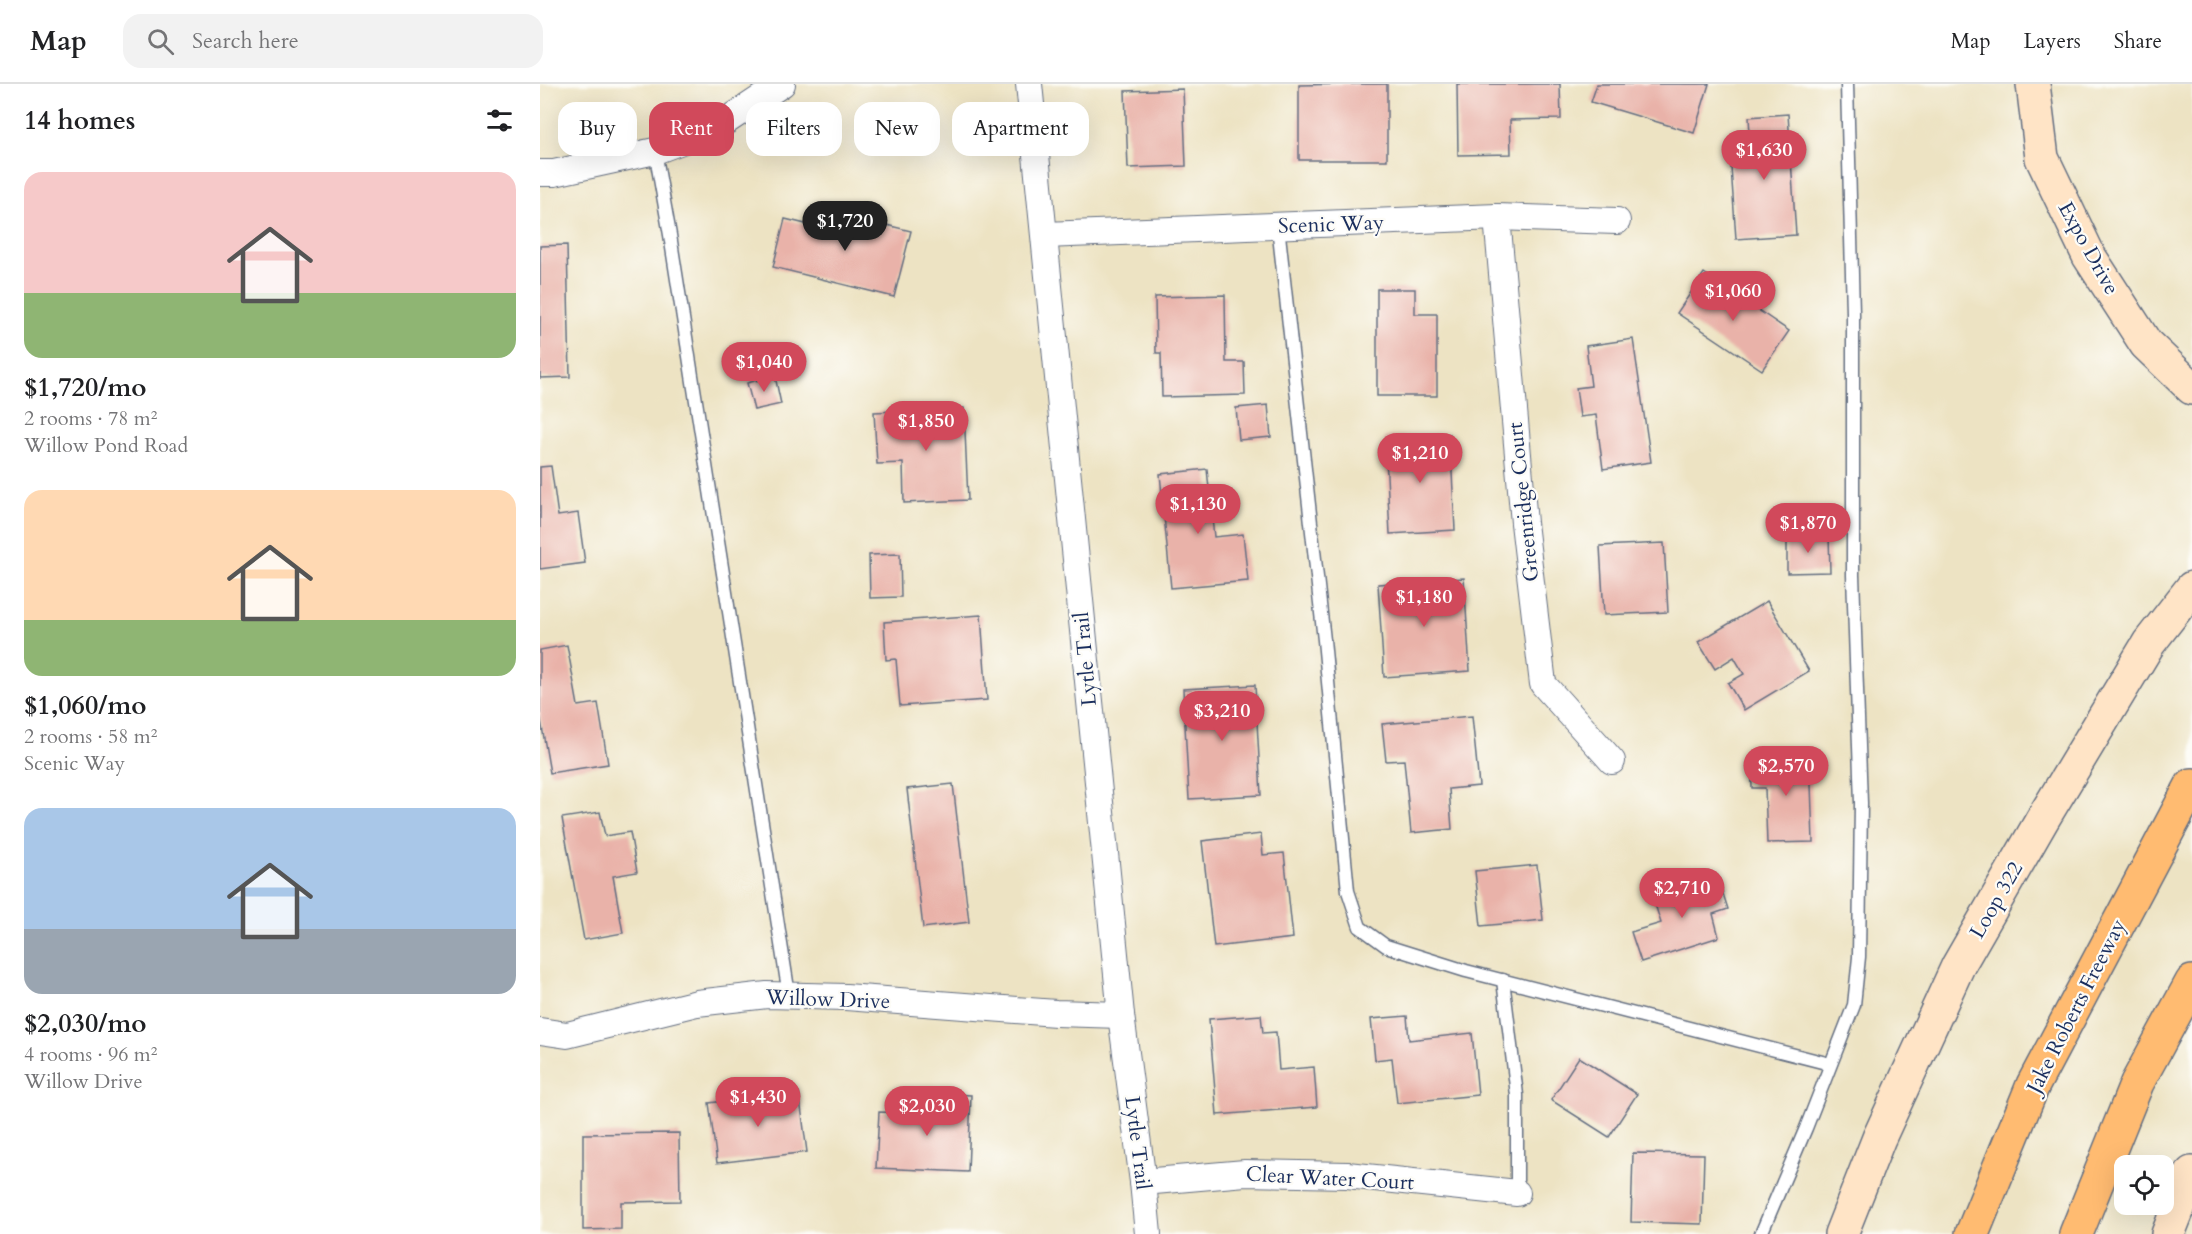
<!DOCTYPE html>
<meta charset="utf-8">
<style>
:root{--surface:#fff;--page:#f2f2f2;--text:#202124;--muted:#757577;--line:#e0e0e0;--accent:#d1495b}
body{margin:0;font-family:Cardo,serif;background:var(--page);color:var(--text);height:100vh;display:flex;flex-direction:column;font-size:22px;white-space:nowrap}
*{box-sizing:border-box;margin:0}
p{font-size:20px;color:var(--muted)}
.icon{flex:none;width:33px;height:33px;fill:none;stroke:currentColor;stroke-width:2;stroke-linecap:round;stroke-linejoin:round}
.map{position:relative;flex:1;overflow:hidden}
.drawer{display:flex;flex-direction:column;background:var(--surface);width:540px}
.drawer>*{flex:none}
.hud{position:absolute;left:18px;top:18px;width:570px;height:54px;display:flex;gap:12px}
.fabs{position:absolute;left:1574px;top:1071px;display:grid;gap:12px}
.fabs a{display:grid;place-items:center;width:60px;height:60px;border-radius:12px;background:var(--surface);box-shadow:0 6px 24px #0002;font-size:30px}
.price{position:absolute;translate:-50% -51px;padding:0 14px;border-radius:21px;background:var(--accent);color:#fff;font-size:20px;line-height:39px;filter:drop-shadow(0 2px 3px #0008)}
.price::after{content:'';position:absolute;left:50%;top:36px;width:18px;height:14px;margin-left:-9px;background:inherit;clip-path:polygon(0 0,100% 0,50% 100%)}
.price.current{background:#222;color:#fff}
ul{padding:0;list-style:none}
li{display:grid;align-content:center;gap:12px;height:318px;padding:0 24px}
li span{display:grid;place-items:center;height:186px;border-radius:18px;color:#555}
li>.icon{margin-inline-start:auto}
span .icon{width:108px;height:108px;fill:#fffc;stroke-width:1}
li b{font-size:26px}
h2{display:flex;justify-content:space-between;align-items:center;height:72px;padding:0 24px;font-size:26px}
.tag{padding:0 21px;border-radius:18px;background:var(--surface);box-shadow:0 6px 24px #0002;font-size:21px;line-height:54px}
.tag.current{background:var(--accent);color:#fff}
header{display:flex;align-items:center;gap:36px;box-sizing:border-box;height:84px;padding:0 30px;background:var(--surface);border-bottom:2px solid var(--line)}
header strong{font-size:28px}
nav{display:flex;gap:33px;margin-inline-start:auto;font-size:21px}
.search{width:420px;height:54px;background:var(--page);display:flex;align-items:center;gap:15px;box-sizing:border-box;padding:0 21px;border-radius:18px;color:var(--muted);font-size:22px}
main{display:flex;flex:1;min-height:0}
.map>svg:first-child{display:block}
.building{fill:#e9b2a9}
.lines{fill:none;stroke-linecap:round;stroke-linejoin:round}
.lane-casing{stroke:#646e81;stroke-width:15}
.street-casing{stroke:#646e81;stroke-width:28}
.secondary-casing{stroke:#646e81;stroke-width:36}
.highway-casing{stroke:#646e81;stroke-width:36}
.lane{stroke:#fff;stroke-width:12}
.street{stroke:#fff;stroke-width:26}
.secondary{stroke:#ffe4c6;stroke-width:33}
.highway{stroke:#ffbb71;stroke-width:33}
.labels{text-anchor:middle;stroke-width:4.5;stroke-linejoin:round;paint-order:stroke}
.street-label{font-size:21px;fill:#1b2f5e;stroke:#fdfcf7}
</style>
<header>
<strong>Map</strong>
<div class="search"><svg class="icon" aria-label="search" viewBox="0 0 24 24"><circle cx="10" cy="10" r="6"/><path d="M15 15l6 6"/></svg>Search here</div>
<nav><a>Map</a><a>Layers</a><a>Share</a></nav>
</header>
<main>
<section class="drawer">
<h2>14 homes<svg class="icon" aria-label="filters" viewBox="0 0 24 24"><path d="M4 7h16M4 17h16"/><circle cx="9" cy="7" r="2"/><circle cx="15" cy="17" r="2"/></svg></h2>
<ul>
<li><span style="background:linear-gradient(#f6c9c9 65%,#8fb573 0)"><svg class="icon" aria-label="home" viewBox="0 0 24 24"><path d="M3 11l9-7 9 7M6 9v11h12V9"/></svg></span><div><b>$1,720/mo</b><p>2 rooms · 78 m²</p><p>Willow Pond Road</p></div></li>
<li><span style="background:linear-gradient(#ffd9b3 70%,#8fb573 0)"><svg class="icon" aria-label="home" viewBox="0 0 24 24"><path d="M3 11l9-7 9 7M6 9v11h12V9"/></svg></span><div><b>$1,060/mo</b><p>2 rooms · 58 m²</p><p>Scenic Way</p></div></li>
<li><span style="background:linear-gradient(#a9c7e8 65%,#9aa5b1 0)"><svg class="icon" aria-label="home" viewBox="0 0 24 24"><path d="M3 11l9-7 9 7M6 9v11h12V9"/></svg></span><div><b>$2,030/mo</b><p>4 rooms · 96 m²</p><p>Willow Drive</p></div></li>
</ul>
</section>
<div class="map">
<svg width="1652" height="1150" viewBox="0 0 1652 1150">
<rect width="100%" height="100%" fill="#fdfcf7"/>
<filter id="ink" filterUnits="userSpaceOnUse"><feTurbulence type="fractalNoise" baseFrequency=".0167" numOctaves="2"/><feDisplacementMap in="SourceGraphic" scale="12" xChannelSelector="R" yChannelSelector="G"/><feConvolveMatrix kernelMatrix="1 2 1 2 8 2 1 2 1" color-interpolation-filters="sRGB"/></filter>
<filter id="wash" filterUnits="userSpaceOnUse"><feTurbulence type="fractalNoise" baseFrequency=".008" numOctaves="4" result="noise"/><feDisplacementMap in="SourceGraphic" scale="24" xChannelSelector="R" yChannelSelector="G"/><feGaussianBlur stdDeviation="1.35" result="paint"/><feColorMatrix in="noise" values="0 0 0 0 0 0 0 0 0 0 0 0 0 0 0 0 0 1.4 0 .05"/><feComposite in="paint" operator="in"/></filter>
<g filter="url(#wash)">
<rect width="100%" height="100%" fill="#ede3c3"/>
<g id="blocks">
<g class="building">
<path d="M811,0H847V76H759V1Z"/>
<path d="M917,0H1020L1021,35L970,36L971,70L918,71Z"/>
<path d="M1057,0H1169L1154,49L1051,18Z"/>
<path d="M643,5L646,82L588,84L585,7Z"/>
<path d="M1248,30L1256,151L1196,155L1190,69L1211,67L1209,33Z"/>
<path d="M290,127L371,147L354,213L233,183L245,135L286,145Z"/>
<path d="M27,161L30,293L0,294V162Z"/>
<path d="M1164,189L1249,247L1222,286L1137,229Z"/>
<path d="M837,205H875V230H897V312H837Z"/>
<path d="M685,211L686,278H704L705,311L622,313L621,269H616L615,213Z"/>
<path d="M1093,255L1111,378L1063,385L1056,331L1040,333L1036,304L1051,302L1046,262Z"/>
<path d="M235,292L241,320L214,326L207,299Z"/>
<path d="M728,321L731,353L699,356L696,324Z"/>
<path d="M424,324L428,416L364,419L363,379L337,380L334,328Z"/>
<path d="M910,350L915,446L850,450L845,353Z"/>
<path d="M11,382L18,432L38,429L45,479L0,485V383Z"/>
<path d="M667,385L674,453L703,450L708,497L631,504L620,390Z"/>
<path d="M1289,451L1290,488L1247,489V452Z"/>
<path d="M1124,459L1128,528L1064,531L1060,462Z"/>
<path d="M360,470L361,513L330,514L329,471Z"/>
<path d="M924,494L930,587L844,593L838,500Z"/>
<path d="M1227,517L1269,587L1204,626L1188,599L1204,590L1194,573L1175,585L1158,558Z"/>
<path d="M441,531L447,616L360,622L356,575L346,576L344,538Z"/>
<path d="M27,561L38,622L58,619L68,680L10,689L0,631V566Z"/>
<path d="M715,601L721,711L649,715L643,605Z"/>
<path d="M932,632L939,702L909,705L912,745L871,749L864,676L846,677L842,640Z"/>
<path d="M1270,671L1273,758L1227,759L1225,704H1212L1211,673Z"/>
<path d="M413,700L429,838L383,844L367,705Z"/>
<path d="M60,728L65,752L90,748L97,788L73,792L83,849L44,856L22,734Z"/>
<path d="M721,750L723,771L744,769L753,854L674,863L662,757Z"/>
<path d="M997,781L1003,836L941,842L935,787Z"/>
<path d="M1177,791L1188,825L1173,830L1179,853L1101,878L1091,848L1121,839L1112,811Z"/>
<path d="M721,931L723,949L736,948L739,986L774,983L777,1023L677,1031L669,935Z"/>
<path d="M867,932L869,956L932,949L938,1011L857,1019L852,974L835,976L831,935Z"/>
<path d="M1039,973L1097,1010L1069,1053L1011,1016Z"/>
<path d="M259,1008L267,1068L177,1079L169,1019Z"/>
<path d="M392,1009L431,1011L428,1088L336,1084L339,1028L391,1030Z"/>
<path d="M139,1049L140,1117L81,1118V1145L43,1146V1050Z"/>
<path d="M1093,1069L1164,1070L1162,1140L1091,1138Z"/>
</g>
</g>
</g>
<g filter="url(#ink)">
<use href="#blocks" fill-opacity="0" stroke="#646e81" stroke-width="1.5"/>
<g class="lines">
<defs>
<g id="lane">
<path d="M115,67L130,151L249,911"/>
<path d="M738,142L784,556L808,807L820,843L846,862L926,887L1290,980"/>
<path d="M963,896L977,1011V1109"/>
<path d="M1221,1150L1266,1044L1314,921L1319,873L1321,719L1313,491V229L1307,0"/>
</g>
<g id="street">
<path d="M489,0L581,931L603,1098L608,1150"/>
<path d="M0,89H14L115,67L176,44L242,0"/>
<path d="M957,133L984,439L1003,600L1072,677"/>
<path d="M505,151L957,133L1077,137"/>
<path d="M0,947L27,951L157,919L227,911L306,913L516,929L581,931"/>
<path d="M603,1098L705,1089L807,1091L977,1109"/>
</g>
<g id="secondary">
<path d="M1493,0L1502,74L1549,172L1606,260L1652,304"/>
<path d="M1301,1150L1339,1054L1418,882L1502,736L1609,559L1652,504"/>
<path d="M1628,1150L1652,1089"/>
</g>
<g id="highway">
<path d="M1432,1150L1493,1001L1652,701"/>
<path d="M1536,1150L1597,999L1652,898"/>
</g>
</defs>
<use href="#lane" class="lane-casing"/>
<use href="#street" class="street-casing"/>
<use href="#secondary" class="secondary-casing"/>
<use href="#highway" class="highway-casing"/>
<use href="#lane" class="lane"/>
<use href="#street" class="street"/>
<use href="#secondary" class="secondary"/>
<use href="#highway" class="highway"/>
</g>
</g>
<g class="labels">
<g class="street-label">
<text transform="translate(791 140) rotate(-2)" y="7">Scenic Way</text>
<text transform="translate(1549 164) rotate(61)" y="7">Expo Drive</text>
<text transform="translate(983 418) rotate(-96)" y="7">Greenridge Court</text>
<text transform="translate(545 575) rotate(-95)" y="7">Lytle Trail</text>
<text transform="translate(1456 816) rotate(-60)" y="7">Loop 322</text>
<text transform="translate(288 915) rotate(2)" y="7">Willow Drive</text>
<text transform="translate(1536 922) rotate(-63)" y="7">Jake Roberts Freeway</text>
<text transform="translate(598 1059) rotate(83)" y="7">Lytle Trail</text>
<text transform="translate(790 1094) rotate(3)" y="7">Clear Water Court</text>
</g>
</g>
</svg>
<div class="fabs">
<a><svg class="icon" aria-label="locate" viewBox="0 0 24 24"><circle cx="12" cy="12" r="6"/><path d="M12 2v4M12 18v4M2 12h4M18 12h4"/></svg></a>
</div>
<b class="price" style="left:1224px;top:97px">$1,630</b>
<b class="price current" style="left:305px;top:168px">$1,720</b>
<b class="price" style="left:1193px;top:238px">$1,060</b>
<b class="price" style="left:224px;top:309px">$1,040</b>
<b class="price" style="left:386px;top:368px">$1,850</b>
<b class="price" style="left:880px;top:400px">$1,210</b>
<b class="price" style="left:658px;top:451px">$1,130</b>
<b class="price" style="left:1268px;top:470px">$1,870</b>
<b class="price" style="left:884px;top:544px">$1,180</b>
<b class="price" style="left:682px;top:658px">$3,210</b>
<b class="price" style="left:1246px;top:713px">$2,570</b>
<b class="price" style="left:1142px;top:835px">$2,710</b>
<b class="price" style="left:218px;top:1044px">$1,430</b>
<b class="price" style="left:387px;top:1053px">$2,030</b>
<div class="hud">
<a class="tag">Buy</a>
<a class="tag current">Rent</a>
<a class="tag">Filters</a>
<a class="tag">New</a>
<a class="tag">Apartment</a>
</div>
</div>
</main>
